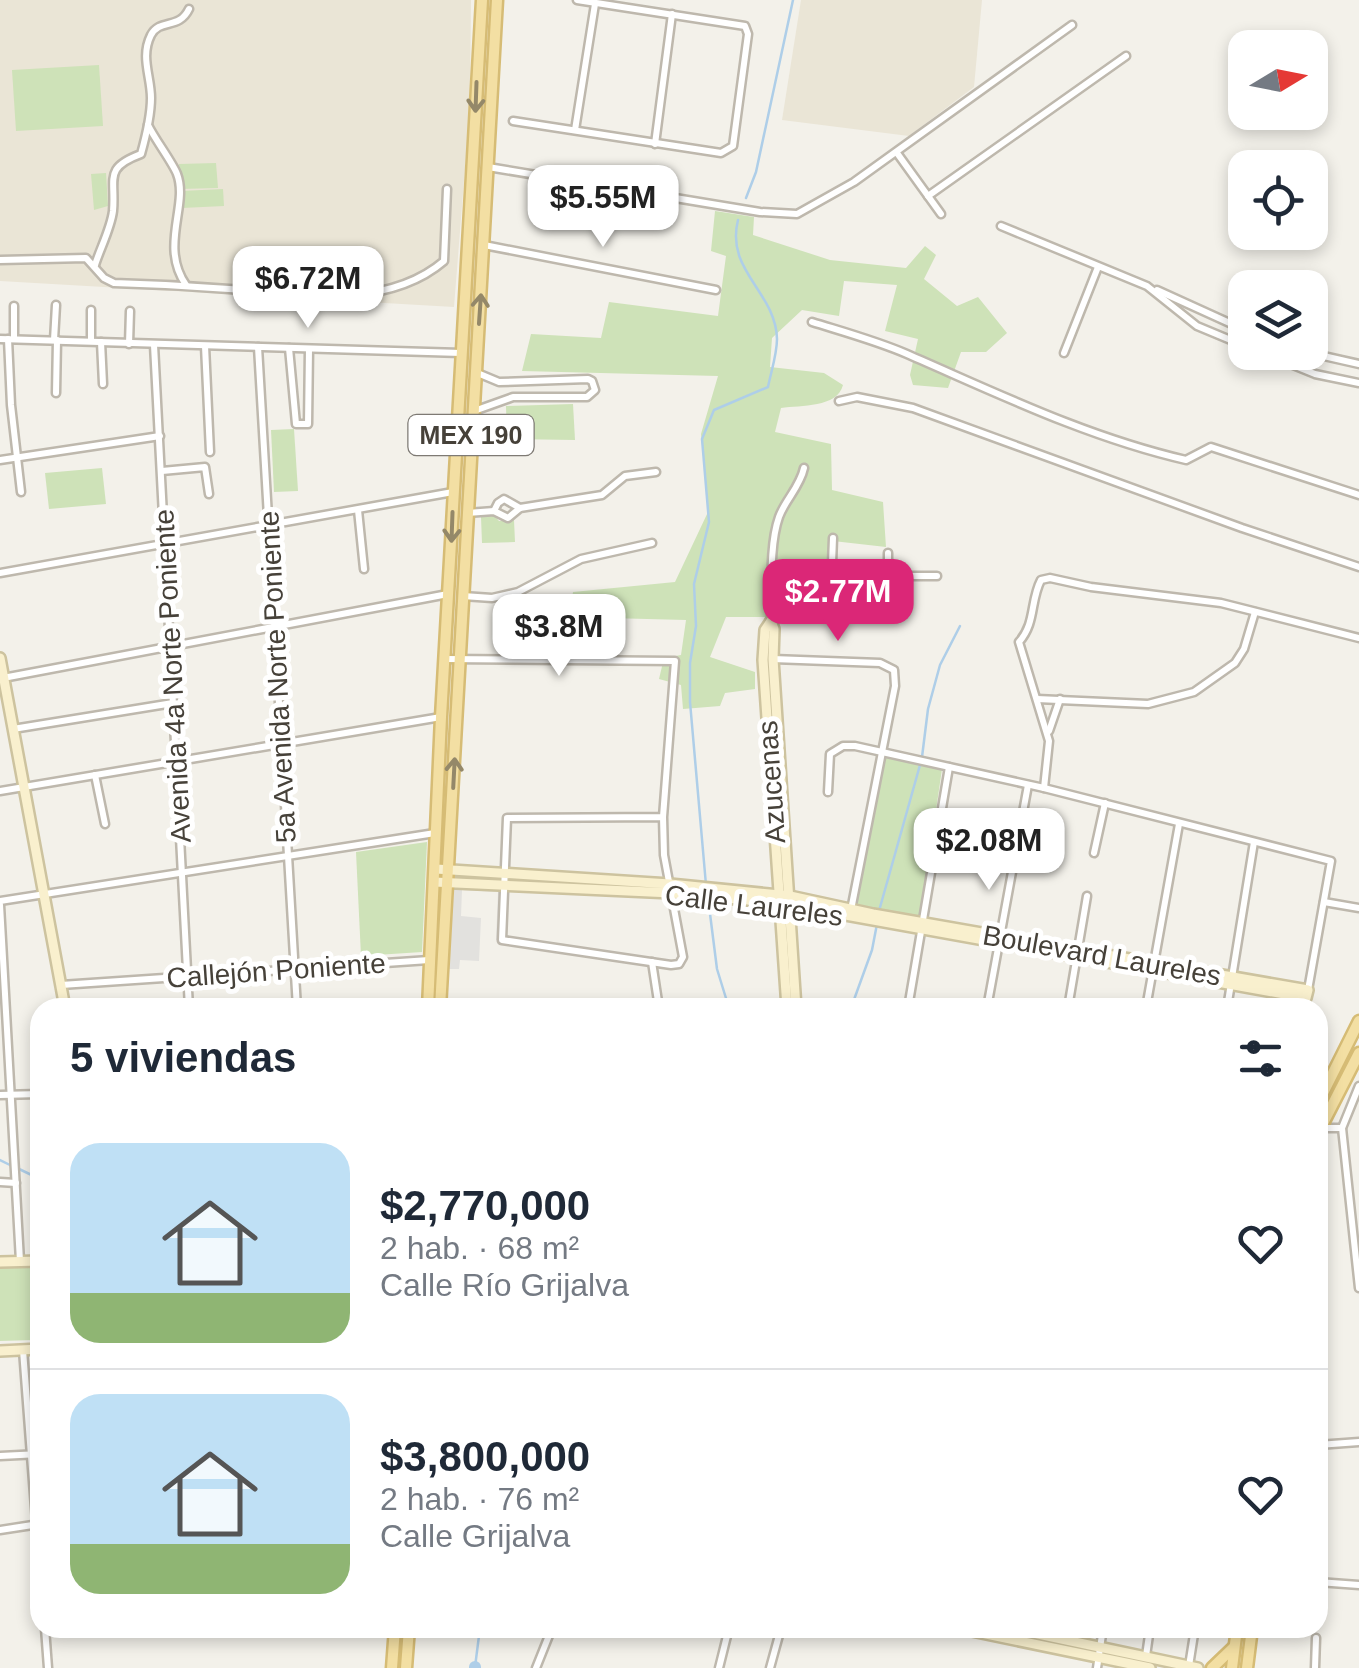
<!DOCTYPE html>
<html lang="es">
<meta charset="utf-8">
<style>
:root{--surface:#fff;--page:#f2f2f3;--text:#1f2937;--muted:#747a83;--line:#e0e1e3;--accent:#db2777}
body{margin:0;font-family:Helvetica,sans-serif;background:var(--page);color:var(--text);height:100vh;display:flex;flex-direction:column;font-size:38px;white-space:nowrap}
*{box-sizing:border-box;margin:0}
p{font-size:32px;color:var(--muted)}
.icon{flex:none;width:55px;height:55px;fill:none;stroke:currentColor;stroke-width:2;stroke-linecap:round;stroke-linejoin:round}
.map{position:relative;flex:1;overflow:hidden}
.panel{position:absolute;left:30px;top:998px;width:1298px;height:640px;display:flex;flex-direction:column;background:var(--surface);border-radius:30px;box-shadow:0 5px 15px #0003}
.panel>*{flex:none}
.needle{width:65px;rotate:80deg}
.controls{position:absolute;left:1228px;top:30px;display:grid;gap:20px}
.controls a{display:grid;place-items:center;width:100px;height:100px;border-radius:20px;background:var(--surface);box-shadow:0 5px 15px #0003;font-size:50px}
.price{position:absolute;translate:-50% -85px;padding:0 22px;border-radius:20px;background:#fff;color:#222;font-size:32px;line-height:65px;filter:drop-shadow(0 2px 5px #0008)}
.price::after{content:'';position:absolute;left:50%;top:60px;width:30px;height:22px;margin-left:-15px;background:inherit;clip-path:polygon(0 0,100% 0,50% 100%)}
.price.current{background:var(--accent);color:#fff}
ul{padding:0;list-style:none}
li{display:flex;align-items:center;gap:30px;height:250px;padding:0 40px}
li+li{border-top:2px solid var(--line)}
li span{display:grid;place-items:center;flex:none;width:280px;height:200px;border-radius:30px;color:#555}
li>.icon{margin-inline-start:auto}
span .icon{width:120px;height:120px;fill:#fffc;stroke-width:1}
li b{font-size:42px}
h2{display:flex;justify-content:space-between;align-items:center;height:120px;padding:0 40px;font-size:42px}
.map>svg:first-child{display:block}
.education{fill:#eae5d6}
.green{fill:#cee2b8}
.parking{fill:#e2e1de}
.lines{fill:none;stroke-linecap:round;stroke-linejoin:round}
.stream{stroke:#aecee8;stroke-width:2.5}
.river{stroke:#aecee8;stroke-width:12}
.street-casing{stroke:#beb8ad;stroke-width:11}
.secondary-casing{stroke:#cdc39f;stroke-width:14}
.primary-casing{stroke:#d6bc75;stroke-width:15}
.street{stroke:#fff;stroke-width:6}
.secondary{stroke:#f9f0ce;stroke-width:9}
.primary{stroke:#f3dfa3;stroke-width:10}
.oneway{stroke:#948869}
.labels{text-anchor:middle;stroke-width:10;stroke-linejoin:round;paint-order:stroke}
.shield{fill:#fff;stroke:#7e7a74;stroke-width:2.5}
.shield-label{font-size:25px;font-weight:bold;fill:#464139}
.street-label{font-size:28px;fill:#464139;stroke:#fff}
</style>
<div class="map">
<svg width="1359" height="1668" viewBox="0 0 1359 1668">
<rect width="100%" height="100%" fill="#f3f1ea"/>
<g class="education">
<path d="M0,0H471L470,105L454,307L0,281Z"/>
<path d="M801,0H982L974,87L909,136L782,120Z"/>
</g>
<g class="green">
<path d="M99,65L103,126L16,131L12,70Z"/>
<path d="M216,163L218,188L180,189L179,164Z"/>
<path d="M106,173L108,206L94,210L91,174Z"/>
<path d="M223,189L224,206L182,208L181,191Z"/>
<path d="M715,211L754,217L753,235L830,260L906,268L925,246L936,255L924,279L957,306L978,297L1007,333L986,352H961L948,388L913,385L910,375L918,339L885,331L897,285L844,281L839,316L802,310L772,338L770,367L824,373L843,385C837,408 801,405 781,408L775,432L831,444L832,490L883,502L886,547L833,541L829,569L813,577L812,617H726L710,657L755,672V689L725,693L720,706L683,709L681,685L659,679L664,658L681,655L686,620L569,617L573,592L675,582L708,512L701,434L718,376L522,371L531,334L601,338L609,302L718,316L726,256L711,251Z"/>
<path d="M573,404L575,440L507,439L506,406Z"/>
<path d="M294,429L298,491L274,492L271,430Z"/>
<path d="M102,468L106,504L49,509L45,473Z"/>
<path d="M494,515L499,521L514,520L515,542L482,543L481,517Z"/>
<path d="M886,756L942,769L920,920L856,908Z"/>
<path d="M427,842L422,952L361,956L356,852Z"/>
<path d="M30,1266L34,1340L0,1341V1267Z"/>
</g>
<path class="parking" d="M502,884L499,940H496L498,892L462,890L461,916L481,918L479,961L460,960L459,969H449L454,885Z"/>
<g class="lines">
<g class="stream">
<path d="M746,198L756,172L793,0"/>
<path d="M922,757L928,709L940,665L960,626"/>
<path d="M706,885L690,702V663L696,626L694,584L709,522L702,439L714,410L768,387C771,372 777,354 777,339C776,292 725,271 738,220"/>
<path d="M708,898L717,969L729,1008"/>
<path d="M879,911L920,765"/>
<path d="M851,1008L872,950L877,924"/>
<path d="M0,1160L12,1166"/>
<path d="M19,1169L40,1179"/>
<path d="M475,1667L480,1628"/>
</g>
<path class="river" d="M475,1668V1667"/>
<defs>
<g id="street">
<path d="M513,121L721,153L733,146L748,34L745,26L577,0"/>
<path d="M148,125C154,138 173,163 177,174C189,205 159,246 186,285"/>
<path d="M575,130L595,4"/>
<path d="M655,144L672,14"/>
<path d="M897,153L941,214"/>
<path d="M488,167L760,212L797,214L854,182L1072,25"/>
<path d="M928,196L1126,56"/>
<path d="M1001,226L1147,286L1197,326L1245,346"/>
<path d="M484,245L716,290"/>
<path d="M0,260L86,258L104,278L114,283C153,284 191,286 229,289C298,295 387,310 444,261L447,189"/>
<path d="M95,265C100,249 111,228 113,211C116,179 103,168 141,154C146,136 151,117 151,98C151,76 140,57 151,35C160,18 179,30 189,9"/>
<path d="M1157,290L1245,330"/>
<path d="M812,322C844,332 877,341 907,354C999,394 1087,437 1186,460L1211,447L1359,495"/>
<path d="M0,339L461,353"/>
<path d="M8,339L11,405L21,492"/>
<path d="M14,339V306"/>
<path d="M54,340L56,305"/>
<path d="M91,341V310"/>
<path d="M101,342L103,384"/>
<path d="M129,344L130,311"/>
<path d="M154,345L189,1008"/>
<path d="M205,346L210,452"/>
<path d="M258,347L297,1008"/>
<path d="M289,348L296,424H308L309,349"/>
<path d="M1261,352L1315,374L1359,383"/>
<path d="M1306,352L1359,364"/>
<path d="M1064,353L1098,267"/>
<path d="M56,393L57,340"/>
<path d="M839,401L857,397L913,408L1242,528L1359,567"/>
<path d="M474,411L513,397H587L595,390L592,381L588,379L499,382L475,372"/>
<path d="M0,460L160,436"/>
<path d="M162,471L205,467L209,494"/>
<path d="M358,510L364,569"/>
<path d="M494,511L498,503L504,499L520,508"/>
<path d="M467,513L494,511L508,518L520,508L602,495L625,476L656,472"/>
<path d="M0,573L453,492"/>
<path d="M773,576H937"/>
<path d="M463,596L492,598L518,592L581,559L652,543"/>
<path d="M888,604V553"/>
<path d="M830,615L833,538"/>
<path d="M771,621C772,591 769,545 779,517C785,500 800,487 804,468"/>
<path d="M444,659L675,661L663,817L664,855L683,957L679,964L671,965L502,940L507,818L663,817"/>
<path d="M773,659L880,663L894,670L895,686L851,910"/>
<path d="M3,678L448,594"/>
<path d="M1037,699L1148,704L1194,692L1235,663L1244,649L1255,612"/>
<path d="M13,729L173,703"/>
<path d="M1049,731L1060,699"/>
<path d="M95,775L105,824"/>
<path d="M1044,788L1049,741L1019,642C1036,623 1030,601 1041,580L1050,578L1091,587L1221,603L1359,638"/>
<path d="M0,791L441,717"/>
<path d="M828,792L830,754L843,746H855L1044,788L1331,861L1308,990"/>
<path d="M1094,853L1105,803"/>
<path d="M0,901L435,833"/>
<path d="M1324,902L1359,908"/>
<path d="M0,905L20,1261"/>
<path d="M652,962L659,1008"/>
<path d="M61,985L429,960"/>
<path d="M908,1008L949,767"/>
<path d="M987,1008L1028,785"/>
<path d="M1068,1008L1087,896"/>
<path d="M1146,1008L1179,824"/>
<path d="M1227,1008L1254,842"/>
<path d="M1359,1086L1342,1128L1359,1288"/>
<path d="M0,1095L40,1094"/>
<path d="M1319,1128H1342"/>
<path d="M0,1182L16,1183"/>
<path d="M23,1350L40,1574"/>
<path d="M1318,1445L1359,1442"/>
<path d="M0,1456L40,1454"/>
<path d="M0,1530L39,1524"/>
<path d="M1318,1582L1359,1585"/>
<path d="M45,1628L48,1668"/>
<path d="M1146,1656L1150,1628"/>
<path d="M1189,1666L1195,1628"/>
<path d="M536,1668L552,1628"/>
<path d="M719,1668L729,1628"/>
<path d="M770,1668L781,1628"/>
<path d="M1097,1668L1103,1628"/>
<path d="M1315,1668L1316,1638"/>
</g>
<g id="secondary">
<path d="M771,621L765,630L763,660L787,1008"/>
<path d="M771,621L774,629L773,659L796,1008"/>
<path d="M0,658L65,1008"/>
<path d="M434,882L672,893L779,903L1306,998L1308,990L873,914L790,896L670,884L436,869"/>
<path d="M0,1262L40,1261"/>
<path d="M0,1351L40,1349"/>
<path d="M957,1628L1150,1668"/>
<path d="M1009,1628L1198,1668"/>
</g>
<g id="primary">
<path d="M428,1008L441,717L482,0"/>
<path d="M440,1008L497,0"/>
<path d="M1318,1103L1359,1021"/>
<path d="M1318,1133L1359,1053"/>
<path d="M392,1668L395,1628"/>
<path d="M406,1668L409,1628"/>
<path d="M1212,1668L1234,1647"/>
<path d="M1232,1668L1237,1628"/>
<path d="M1247,1668L1252,1628"/>
</g>
</defs>
<use href="#street" class="street-casing"/>
<use href="#secondary" class="secondary-casing"/>
<use href="#primary" class="primary-casing"/>
<use href="#street" class="street"/>
<use href="#secondary" class="secondary"/>
<use href="#primary" class="primary"/>
</g>
<defs><path id="oneway-shaft" d="M-6 0H5M1.5-3L5.5 0L1.5 3" fill="none" stroke-width="1.6" stroke-linecap="round" stroke-linejoin="round" transform="scale(2.5)"/></defs>
<g class="oneway">
<use href="#oneway-shaft" transform="translate(476 97) rotate(92)"/>
<use href="#oneway-shaft" transform="translate(480 309) rotate(-86)"/>
<use href="#oneway-shaft" transform="translate(452 527) rotate(92)"/>
<use href="#oneway-shaft" transform="translate(454 773) rotate(-87)"/>
</g>
<g class="labels">
<rect class="shield" x="408.5" y="415" width="125" height="40" rx="8"/>
<g class="shield-label">
<text x="471" y="444">MEX 190</text>
</g>
<g class="street-label">
<text transform="translate(172 676) rotate(-93)" y="10">Avenida 4a Norte Poniente</text>
<text transform="translate(277 677) rotate(-93)" y="10">5a Avenida Norte Poniente</text>
<text transform="translate(771 782) rotate(-94)" y="10">Azucenas</text>
<text transform="translate(754 905) rotate(7)" y="10">Calle Laureles</text>
<text transform="translate(1102 955) rotate(10)" y="10">Boulevard Laureles</text>
<text transform="translate(276 970) rotate(-4)" y="10">Callejón Poniente</text>
</g>
</g>
</svg>
<div class="controls">
<a><svg class="needle" viewBox="-14 -14 28 28"><path d="M0-13l5 13h-10z" fill="#e53935"/><path d="M0 13l5-13h-10z" fill="#747a83"/></svg></a>
<a><svg class="icon" aria-label="locate" viewBox="0 0 24 24"><circle cx="12" cy="12" r="6"/><path d="M12 2v4M12 18v4M2 12h4M18 12h4"/></svg></a>
<a><svg class="icon" aria-label="layers" viewBox="0 0 24 24"><path d="M12 4l9 5-9 5-9-5zM3 14l9 5 9-5"/></svg></a>
</div>
<b class="price" style="left:603px;top:250px">$5.55M</b>
<b class="price" style="left:308px;top:331px">$6.72M</b>
<b class="price current" style="left:838px;top:644px">$2.77M</b>
<b class="price" style="left:559px;top:679px">$3.8M</b>
<b class="price" style="left:989px;top:893px">$2.08M</b>
<section class="panel">
<h2>5 viviendas<svg class="icon" aria-label="filters" viewBox="0 0 24 24"><path d="M4 7h16M4 17h16"/><circle cx="9" cy="7" r="2"/><circle cx="15" cy="17" r="2"/></svg></h2>
<ul>
<li><span style="background:linear-gradient(#bfe0f5 75%,#8fb573 0)"><svg class="icon" aria-label="home" viewBox="0 0 24 24"><path d="M3 11l9-7 9 7M6 9v11h12V9"/></svg></span><div><b>$2,770,000</b><p>2 hab. · 68 m²</p><p>Calle Río Grijalva</p></div><svg class="icon" aria-label="heart" viewBox="0 0 24 24"><path d="M12 20l-8-8c-3-5 5-10 8-4 3-6 11-1 8 4z"/></svg></li>
<li><span style="background:linear-gradient(#bfe0f5 75%,#8fb573 0)"><svg class="icon" aria-label="home" viewBox="0 0 24 24"><path d="M3 11l9-7 9 7M6 9v11h12V9"/></svg></span><div><b>$3,800,000</b><p>2 hab. · 76 m²</p><p>Calle Grijalva</p></div><svg class="icon" aria-label="heart" viewBox="0 0 24 24"><path d="M12 20l-8-8c-3-5 5-10 8-4 3-6 11-1 8 4z"/></svg></li>
</ul>
</section>
</div>
